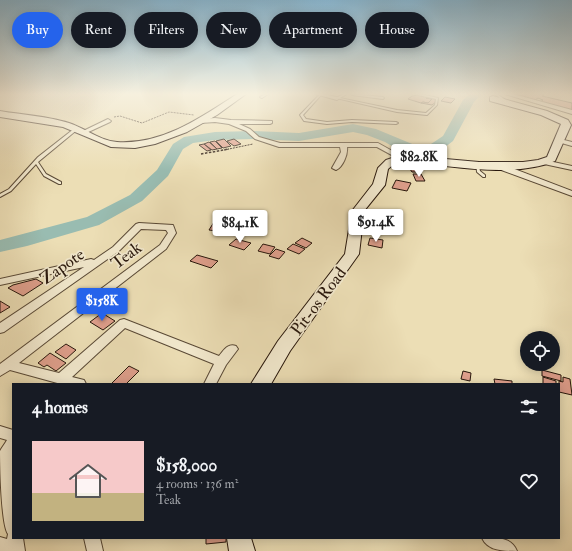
<!DOCTYPE html>
<meta charset="utf-8">
<style>
:root{--surface:#171b24;--page:#242831;--text:#f1f3f6;--muted:#9ea1a6;--line:#363941;--accent:#2563eb}
body{margin:0;font-family:"IM FELL Double Pica",serif;background:var(--page);color:var(--text);height:100vh;display:flex;flex-direction:column;font-size:15px;white-space:nowrap}
*{box-sizing:border-box;margin:0}
p{font-size:13px;color:var(--muted)}
.icon{flex:none;width:22px;height:22px;fill:none;stroke:currentColor;stroke-width:2;stroke-linecap:round;stroke-linejoin:round}
.map{position:relative;flex:1;overflow:hidden}
.side{position:absolute;left:12px;top:383px;width:548px;height:156px;display:flex;flex-direction:column;background:var(--surface);border-radius:0px;box-shadow:0 2px 10px #0003}
.side>*{flex:none}
.banner{position:absolute;left:12px;top:12px;width:548px;height:36px;display:flex;gap:8px}
.tools{position:absolute;left:520px;top:331px;display:grid;gap:8px}
.tools a{display:grid;place-items:center;width:40px;height:40px;border-radius:50%;background:var(--surface);box-shadow:0 2px 10px #0003;font-size:20px}
.price{position:absolute;translate:-50% -34px;padding:0 9px;border-radius:4px;background:#fff;color:#222;font-size:13px;line-height:26px;filter:drop-shadow(0 1px 2px #0008)}
.price::after{content:'';position:absolute;left:50%;top:24px;width:12px;height:9px;margin-left:-6px;background:inherit;clip-path:polygon(0 0,100% 0,50% 100%)}
.price.selected{background:var(--accent);color:#fff}
ul{padding:0;list-style:none}
li{display:flex;align-items:center;gap:12px;height:100px;padding:0 20px}
li+li{border-top:1px solid var(--line)}
li span{display:grid;place-items:center;flex:none;width:112px;height:80px;border-radius:0px;color:#555}
li>.icon{margin-inline-start:auto}
span .icon{width:48px;height:48px;fill:#fffc;stroke-width:1}
li b{font-size:17px}
h2{display:flex;justify-content:space-between;align-items:center;height:48px;padding:0 20px;font-size:17px}
.chip{padding:0 14px;border-radius:18px;background:var(--surface);box-shadow:0 2px 10px #0003;font-size:14px;line-height:36px}
.chip.selected{background:var(--accent);color:#fff}
.map>svg:first-child{display:block}
.lines{fill:none;stroke-linecap:round;stroke-linejoin:round}
.river{fill:#99bcb1;fill-rule:evenodd}
.building{fill:#df9f8c;stroke:#28170c}
.lane-casing{stroke:#594936;stroke-width:2}
.street-casing{stroke:#594936;stroke-width:2}
.secondary-casing{stroke:#28170c;stroke-width:2}
.path-far1{stroke:#28170c;stroke-width:1;stroke-dasharray:2 1;stroke-linecap:butt}
.path{stroke:#28170c;stroke-width:1.5;stroke-dasharray:2.5 1.5;stroke-linecap:butt}
.lane{fill:#f3eacf;fill-rule:evenodd}
.street{fill:#f3eacf;fill-rule:evenodd}
.secondary{fill:#f3eacf;fill-rule:evenodd}
.labels{text-anchor:middle;stroke-width:3.5;stroke-linejoin:round;paint-order:stroke}
.street-label{font-size:17px;fill:#28170c;stroke:#f3eacf}
</style>
<div class="map">
<svg width="572" height="551" viewBox="0 0 572 551">
<rect width="100%" height="100%" fill="#ecdeb5"/>
<filter id="stains"><feTurbulence type="fractalNoise" baseFrequency=".005" numOctaves="4"/><feColorMatrix values="0 0 0 0 .2 0 0 0 0 .09 0 0 0 0 .02 0 0 0 .5 -.17"/></filter>
<radialGradient id="worn" r=".72"><stop offset=".6" stop-color="#630" stop-opacity="0"/><stop offset="1" stop-color="#630" stop-opacity=".3"/></radialGradient>
<g class="lines">
<path class="river" d="M470,94H482L474,102L453,141L440,151L435,152L417,154L397,149L385,142L367,135L353,132L299,141L253,139L215,140L193,143L183,149L168,176L142,201L99,225L27,246L0,252V240L87,217L130,195L157,170L173,144L184,137L215,132L253,131L299,133L353,124L376,129L417,146L431,144L443,136L463,100Z"/>
</g>
<g class="building">
<path d="M515,94H538L544,95L542,96L572,103V111L540,102L543,100L538,98L535,100Z"/>
<path d="M418,95L428,97L426,98L432,99L428,103L423,102L421,103L408,99L412,96Z"/>
<path d="M428,97L437,99L436,102L432,105L421,103L423,102L428,103L432,99L426,98Z"/>
<path d="M445,97L455,99L451,103L441,101Z"/>
<path d="M224,139L231,146L223,148L216,141Z"/>
<path d="M234,139L241,144L234,146L227,141Z"/>
<path d="M215,141L222,148L217,149L210,142Z"/>
<path d="M209,142L217,149L212,150L204,144Z"/>
<path d="M204,144L211,150L207,151L199,145Z"/>
<path d="M408,166H417L421,172H412Z"/>
<path d="M413,174H421L425,181H416Z"/>
<path d="M396,180L411,183L407,191L392,188Z"/>
<path d="M214,222L229,224L225,232L209,230Z"/>
<path d="M302,238L312,243L306,248L295,243Z"/>
<path d="M370,238L383,240L382,248L368,245Z"/>
<path d="M236,239L251,243L244,250L229,245Z"/>
<path d="M263,244L275,247L270,254L258,251Z"/>
<path d="M293,244L305,249L299,254L287,249Z"/>
<path d="M276,249L285,252L279,259L269,256Z"/>
<path d="M197,255L218,261L211,268L190,261Z"/>
<path d="M36,279L43,283L23,296L8,288L13,285Z"/>
<path d="M0,301L10,307L0,313Z"/>
<path d="M102,313L115,321L103,330L90,322Z"/>
<path d="M66,344L76,350L66,359L55,352Z"/>
<path d="M50,353L66,363L56,371L47,365L44,367L38,363Z"/>
<path d="M129,366L139,371L126,384H111Z"/>
<path d="M542,370L561,375V381L542,376Z"/>
<path d="M463,371L471,373L470,381L461,379Z"/>
<path d="M543,377L556,381V384H543Z"/>
<path d="M563,377L570,379L572,395L559,392V381L563,382Z"/>
<path d="M494,379L512,381V384H495Z"/>
<path d="M206,538H226V542L206,544Z"/>
</g>
<g class="lines">
<defs>
<g id="lane">
<path d="M266,94H268L262,98L260,97Z"/>
<path d="M320,94H322L303,115L306,119L327,122L352,120L396,122L398,123L396,124L352,122L327,124L304,121L300,115Z"/>
<path d="M344,94H347L340,98L397,110L426,113L435,105L436,99L418,95V94H421L438,98L437,105L427,115L397,112L336,98Z"/>
<path d="M351,94L383,97L384,98L383,99L352,95Z"/>
<path d="M495,94H497L507,101V103H505Z"/>
<path d="M75,128L78,129L38,162L46,174L61,182V184H59L44,176L36,164L11,191L0,197V194L9,189L38,157Z"/>
<path d="M476,163H478L480,171L485,175V177H483L477,172Z"/>
</g>
<g id="street">
<path d="M315,94H324L340,98L337,100Z"/>
<path d="M505,94H513L572,110V114Z"/>
<path d="M215,118L231,120L272,121V123L270,124H239L250,129L259,137L280,143H378L405,158L399,159L377,147H347C348,154 343,167 336,170L332,168L341,152L340,147H279L255,139L246,131L229,124L215,122L201,123L198,121L201,119Z"/>
<path d="M108,119L111,121L110,122L84,134L79,133Z"/>
<path d="M560,139L572,142V146L558,142L557,141Z"/>
<path d="M544,160L572,166V170L544,164Z"/>
<path d="M493,163H499L572,191V196L493,167Z"/>
<path d="M139,223L173,225L176,233L166,249L19,363L59,373L120,320L124,319L219,356C224,350 228,343 236,346L238,349L226,365L216,384H204L214,364L125,328L72,377L84,380L86,384H61L10,370L0,376V364L160,245L168,233L166,230L141,229L119,251L4,332L0,333V323L84,267L0,285V279L91,259L94,260L113,247L136,224Z"/>
<path d="M0,426L13,430L12,484L13,538H23L25,551H0V537L7,539L8,534C1,525 0,463 0,451C2,447 5,444 7,440L0,438Z"/>
<path d="M84,538H100L103,551H87Z"/>
<path d="M482,538C496,538 511,536 517,551C503,551 488,551 482,538Z"/>
</g>
<g id="secondary">
<path d="M237,94H246L217,115L187,132L155,144L135,148L111,147L63,127L0,117V111C23,115 47,116 69,123C85,128 100,141 117,142C162,145 202,117 237,94Z"/>
<path d="M493,96L547,111L568,120L571,125L555,161C511,179 448,165 402,161L394,164L388,169L385,185L364,211L359,254L290,351L271,384H251L278,341L345,254L352,211L373,184L378,168L386,160L401,155L479,162H523L538,160L547,157L561,124L541,115L490,101V97Z"/>
<path d="M227,538H251L255,551H229Z"/>
</g>
</defs>
<use href="#lane" class="lane-casing"/>
<use href="#street" class="street-casing"/>
<use href="#secondary" class="secondary-casing"/>
<g class="path-far1">
<path d="M114,117L120,116L142,123L169,112L194,115"/>
<path d="M224,150L253,144"/>
</g>
<path class="path" d="M201,154L229,149"/>
<use href="#lane" class="lane"/>
<use href="#street" class="street"/>
<use href="#secondary" class="secondary"/>
</g>
<linearGradient id="sky" x2="0" y2="1"><stop stop-color="#88b7d2"/><stop offset="0.55" stop-color="#f6f0de"/><stop offset="1" stop-color="#f6f0de" stop-opacity="0"/></linearGradient>
<rect width="572" height="171" fill="url(#sky)"/>
<g class="labels">
<g class="street-label">
<text transform="translate(126 255) rotate(-37)" y="6">Teak</text>
<text transform="translate(62 266) rotate(-35)" y="6">Zapote</text>
<text transform="translate(318 301) rotate(-53)" y="6">Pit-os Road</text>
</g>
</g>
<rect width="100%" height="100%" filter="url(#stains)"/>
<rect width="100%" height="100%" fill="url(#worn)"/>
</svg>
<div class="tools">
<a><svg class="icon" aria-label="locate" viewBox="0 0 24 24"><circle cx="12" cy="12" r="6"/><path d="M12 2v4M12 18v4M2 12h4M18 12h4"/></svg></a>
</div>
<b class="price" style="left:419px;top:178px">$82.8K</b>
<b class="price" style="left:376px;top:243px">$91.4K</b>
<b class="price" style="left:240px;top:244px">$84.1K</b>
<b class="price selected" style="left:102px;top:322px">$158K</b>
<div class="banner">
<a class="chip selected">Buy</a>
<a class="chip">Rent</a>
<a class="chip">Filters</a>
<a class="chip">New</a>
<a class="chip">Apartment</a>
<a class="chip">House</a>
</div>
<section class="side">
<h2>4 homes<svg class="icon" aria-label="filters" viewBox="0 0 24 24"><path d="M4 7h16M4 17h16"/><circle cx="9" cy="7" r="2"/><circle cx="15" cy="17" r="2"/></svg></h2>
<ul>
<li><span style="background:linear-gradient(#f6c9c9 65%,#c2b280 0)"><svg class="icon" aria-label="home" viewBox="0 0 24 24"><path d="M3 11l9-7 9 7M6 9v11h12V9"/></svg></span><div><b>$158,000</b><p>4 rooms · 136 m²</p><p>Teak</p></div><svg class="icon" aria-label="heart" viewBox="0 0 24 24"><path d="M12 20l-8-8c-3-5 5-10 8-4 3-6 11-1 8 4z"/></svg></li>
</ul>
</section>
</div>
